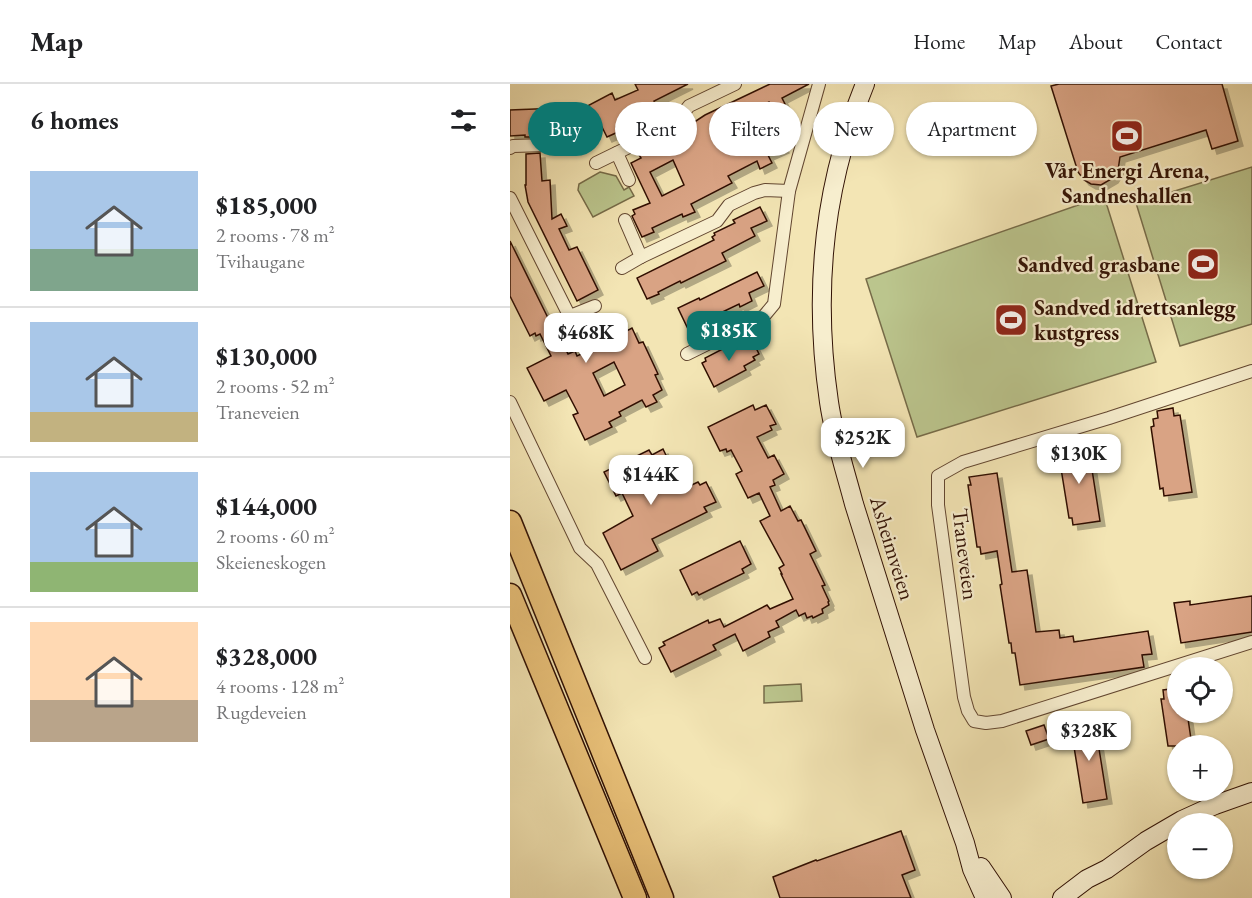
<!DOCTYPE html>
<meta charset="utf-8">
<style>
:root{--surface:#fff;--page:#f6f6f6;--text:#202124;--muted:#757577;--line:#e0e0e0;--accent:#0f766e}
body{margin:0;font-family:"EB Garamond",serif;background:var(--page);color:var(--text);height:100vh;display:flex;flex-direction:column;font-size:22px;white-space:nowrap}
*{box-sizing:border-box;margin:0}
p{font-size:20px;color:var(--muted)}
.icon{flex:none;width:33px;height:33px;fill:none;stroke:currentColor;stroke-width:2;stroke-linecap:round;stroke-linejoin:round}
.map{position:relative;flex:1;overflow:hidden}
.panel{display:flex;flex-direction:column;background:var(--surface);width:510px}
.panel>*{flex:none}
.guide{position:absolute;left:18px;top:18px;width:570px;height:54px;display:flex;gap:12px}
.controls{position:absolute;left:657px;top:573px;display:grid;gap:12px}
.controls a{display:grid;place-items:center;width:66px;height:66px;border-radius:50%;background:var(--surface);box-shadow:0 2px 4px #0004;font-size:30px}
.price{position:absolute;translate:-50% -51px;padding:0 14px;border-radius:12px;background:#fff;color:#222;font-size:20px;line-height:39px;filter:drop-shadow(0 2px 3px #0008)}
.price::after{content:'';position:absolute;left:50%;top:36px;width:18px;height:14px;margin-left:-9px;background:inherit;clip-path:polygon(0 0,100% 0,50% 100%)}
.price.current{background:var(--accent);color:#fff}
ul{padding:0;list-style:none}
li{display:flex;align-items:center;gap:18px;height:150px;padding:0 30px}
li+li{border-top:2px solid var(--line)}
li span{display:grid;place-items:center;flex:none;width:168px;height:120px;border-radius:0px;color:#555}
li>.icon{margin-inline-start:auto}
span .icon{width:72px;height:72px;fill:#fffc;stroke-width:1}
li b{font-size:26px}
h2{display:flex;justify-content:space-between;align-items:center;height:72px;padding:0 30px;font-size:26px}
.chip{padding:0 21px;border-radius:27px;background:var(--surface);box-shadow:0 2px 4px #0004;font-size:21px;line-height:54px}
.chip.current{background:var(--accent);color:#fff}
header{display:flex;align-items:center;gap:36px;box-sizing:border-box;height:84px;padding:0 30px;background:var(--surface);border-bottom:2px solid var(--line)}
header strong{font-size:28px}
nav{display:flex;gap:33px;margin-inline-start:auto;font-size:21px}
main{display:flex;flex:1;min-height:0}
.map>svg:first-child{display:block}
.green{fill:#bbc58d;stroke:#766b48;stroke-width:1.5}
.building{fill:#d9a384;stroke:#311104;stroke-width:1.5;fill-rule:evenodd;filter:url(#shadow)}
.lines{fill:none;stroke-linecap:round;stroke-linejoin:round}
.minor-casing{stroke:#624630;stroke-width:14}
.secondary-casing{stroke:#311104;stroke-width:20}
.motorway-casing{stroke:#311104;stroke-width:25}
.minor{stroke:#f7eece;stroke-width:12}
.secondary{stroke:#f7eece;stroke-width:18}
.motorway{stroke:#eac27a;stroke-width:22}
.labels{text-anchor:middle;stroke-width:4.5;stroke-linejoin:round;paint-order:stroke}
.poi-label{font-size:22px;font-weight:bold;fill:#311104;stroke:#f7eece}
.street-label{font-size:22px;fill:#311104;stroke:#f7eece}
</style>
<header>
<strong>Map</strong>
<nav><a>Home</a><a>Map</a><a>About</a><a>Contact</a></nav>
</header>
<main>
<section class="panel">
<h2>6 homes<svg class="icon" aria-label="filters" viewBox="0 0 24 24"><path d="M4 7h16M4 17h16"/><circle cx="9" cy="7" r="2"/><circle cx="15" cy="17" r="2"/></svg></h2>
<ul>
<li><span style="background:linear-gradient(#a9c7e8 65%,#7fa58c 0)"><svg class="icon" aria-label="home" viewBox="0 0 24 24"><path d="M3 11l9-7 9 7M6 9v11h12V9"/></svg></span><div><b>$185,000</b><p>2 rooms · 78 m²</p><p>Tvihaugane</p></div></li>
<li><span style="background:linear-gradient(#a9c7e8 75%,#c2b280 0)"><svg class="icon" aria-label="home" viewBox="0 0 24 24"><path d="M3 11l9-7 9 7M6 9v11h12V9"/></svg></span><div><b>$130,000</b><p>2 rooms · 52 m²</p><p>Traneveien</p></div></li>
<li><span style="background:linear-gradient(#a9c7e8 75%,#8fb573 0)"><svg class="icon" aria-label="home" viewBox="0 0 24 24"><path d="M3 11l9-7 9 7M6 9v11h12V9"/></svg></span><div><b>$144,000</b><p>2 rooms · 60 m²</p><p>Skeieneskogen</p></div></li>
<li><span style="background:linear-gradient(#ffd9b3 65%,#b9a48a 0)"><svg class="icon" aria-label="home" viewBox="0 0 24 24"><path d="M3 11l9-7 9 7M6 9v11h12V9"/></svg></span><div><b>$328,000</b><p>4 rooms · 128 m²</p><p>Rugdeveien</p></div></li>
</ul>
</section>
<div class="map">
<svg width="742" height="814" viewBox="0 0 742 814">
<defs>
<filter id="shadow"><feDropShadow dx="5" dy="5" stdDeviation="0" flood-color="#0004"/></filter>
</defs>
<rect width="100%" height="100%" fill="#f3e5b4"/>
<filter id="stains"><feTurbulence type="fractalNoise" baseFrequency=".00333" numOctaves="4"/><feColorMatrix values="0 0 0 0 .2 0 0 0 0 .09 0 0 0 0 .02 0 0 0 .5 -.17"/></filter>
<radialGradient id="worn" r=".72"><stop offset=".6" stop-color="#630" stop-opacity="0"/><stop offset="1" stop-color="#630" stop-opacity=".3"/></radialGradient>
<g class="green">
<path d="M742,83V240L670,262L626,119Z"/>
<path d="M90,88L106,92L114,106L119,103L124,112L83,133L68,106L69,100Z"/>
<path d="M594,112L646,278L407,353L356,195Z"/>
<path d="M291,600L292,617L254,619V602Z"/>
</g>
<g class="building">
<path d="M125,0H178L144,17L151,32L140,38L135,28L106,43L108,48L97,53L90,39L78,45L77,42H51V45L40,46V50H29V53H15V51L0,52V26L50,24L51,36L102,9L105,16L128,6Z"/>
<path d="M260,0H299L272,14L275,20L262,26L259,18L237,29L241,36L240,37L251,58L267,50L274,64L258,71L262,79L250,85L247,77L218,92L222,99L181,120L185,128L173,133L172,130L142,144L144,148L132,153L122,132L125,130L123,126L140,119L121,79L131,74L128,69L145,60V61L167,52L166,50L195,31ZM163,76L174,101L152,112L140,88Z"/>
<path d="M549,0H712L728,57L702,65L696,46L610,73L608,86L603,94L591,101L581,100L574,96L568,88L541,2Z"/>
<path d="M30,69L32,97L40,96L42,135L51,130L57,142L49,145L59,166L67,163L88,206L67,217L18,118L15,101H16V70Z"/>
<path d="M250,123L257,137L241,144L245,152L212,169L216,177L171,199L170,197L148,208L149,210L137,215L127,194L204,156L202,153L205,151L204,149L225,139L223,136Z"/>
<path d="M0,157L43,244L45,243L58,270L65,267L67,272L93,260L95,258L91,251L109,242L113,249L122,244L129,259L133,258L148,290L145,291L152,306L143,311L147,318L136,323L132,316L109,328L111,332L99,338L102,343L75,356L63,331L68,329L56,306L34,317L17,284L41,272L30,250L26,252L25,249L20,252L0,212ZM104,278L115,301L94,312L83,289Z"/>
<path d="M247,188L254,202L239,209L242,217L230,223L229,220L200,234L201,237L190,243L188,240L178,245L168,224L189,214L190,216Z"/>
<path d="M228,257L230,260L236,257L237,261L243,258L249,270L243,273L245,276L234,282L236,286L204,303L192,279L196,277L195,274Z"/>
<path d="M243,321L245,326L256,321L266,340L260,342L262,346L247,353L258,374L264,371L274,390L263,396L265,401L260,403L271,427L280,422L288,437L291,436L306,467L300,470L315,501L312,502L319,517L318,518L319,521L312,525L313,529L303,534L302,532L297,534L295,529L289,532L286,526L266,537L269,543L258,548L260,553L233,567L225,550L203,561L206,566L161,588L149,564L155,561L153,558L198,536L199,539L210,535L214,543L257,521L260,525L283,515L271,490H272L269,484L274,481L250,437L260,432L249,409L238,414L226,390L232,387L221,366L217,368L216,365L210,367L198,343Z"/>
<path d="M663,324L664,332L670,331L682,408L654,412L653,404L650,405L641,343L644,342L643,335L648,334L647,327Z"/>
<path d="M578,360L590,437L563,441L562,434H559L549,372H552L551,364Z"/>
<path d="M153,365L162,384L156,387L167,408L188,398L190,401L196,398L206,418L194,423L197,428L142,455L148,467L111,486L93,449L123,432L112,409L106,412L94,388L139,366L142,371Z"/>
<path d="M487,389L502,488L517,486L526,548L549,546L550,554L563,552L564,558L638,547L642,570L632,571L634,583L510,601L505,569H502L501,559H499L490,501L492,500L487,467L471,470L470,463H467L458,401H461L459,393Z"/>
<path d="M230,457L241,480L232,485L234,489L189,511L187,508L182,511L170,486Z"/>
<path d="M742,512V548L671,559L664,519L680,517V521Z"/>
<path d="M668,604V628H677L682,662H658L651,615H654L653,606Z"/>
<path d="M592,639L594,651L587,652L597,715L573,719L561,644Z"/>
<path d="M534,641L539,655L521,661L516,647Z"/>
<path d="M391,747L405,786L392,791L401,814H270L263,793L306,776L307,777Z"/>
</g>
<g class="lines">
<defs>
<g id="minor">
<path d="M0,64L3,62L37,61"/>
<path d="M107,69L119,96"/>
<path d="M86,79L164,41L179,22L225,0"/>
<path d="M0,114L68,249"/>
<path d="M115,136L131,173"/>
<path d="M112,184L131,173L207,137L219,121L244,109L255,106L279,107"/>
<path d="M60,232L85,222"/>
<path d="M177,270L254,232L264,220L279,107L309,0"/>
<path d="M742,287L599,334L453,378L428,392V421L454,613L458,627L464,637L476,639L492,637L742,558"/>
<path d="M0,318L70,464L87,480L135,574"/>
</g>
<g id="secondary">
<path d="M355,0C313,102 303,209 319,318C324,353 335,386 344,420L415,646L455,759L462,785L475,814"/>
<path d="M471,783L492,814"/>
<path d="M552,814L577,795L597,785L636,757L672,736L705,721L742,708"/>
</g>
<g id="motorway">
<path d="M0,438L152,814"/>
<path d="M0,511L125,814"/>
</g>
</defs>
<use href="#minor" class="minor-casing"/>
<use href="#secondary" class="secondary-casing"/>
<use href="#motorway" class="motorway-casing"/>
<use href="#minor" class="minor"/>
<use href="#secondary" class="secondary"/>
<use href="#motorway" class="motorway"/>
</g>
<defs>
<symbol id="stadium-square" viewBox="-11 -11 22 22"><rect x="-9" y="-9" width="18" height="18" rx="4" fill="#8f2418" stroke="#f7eece"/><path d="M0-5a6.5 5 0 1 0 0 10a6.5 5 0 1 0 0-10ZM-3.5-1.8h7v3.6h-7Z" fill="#fff"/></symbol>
</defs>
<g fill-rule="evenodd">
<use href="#stadium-square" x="598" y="33" width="38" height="38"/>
<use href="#stadium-square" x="674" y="161" width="38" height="38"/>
<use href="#stadium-square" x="482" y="217" width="38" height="38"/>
</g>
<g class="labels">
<g class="poi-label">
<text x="617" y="94">Vår Energi Arena,<tspan x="617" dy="25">Sandneshallen</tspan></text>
<text x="670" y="188" text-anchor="end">Sandved grasbane</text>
<text x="524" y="231" text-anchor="start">Sandved idrettsanlegg<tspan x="524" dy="25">kustgress</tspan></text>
</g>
<g class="street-label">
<text transform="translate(383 464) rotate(73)" y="8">Asheimveien</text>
<text transform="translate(456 470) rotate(83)" y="8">Traneveien</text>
</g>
</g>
<rect width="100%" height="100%" filter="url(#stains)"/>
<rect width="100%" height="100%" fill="url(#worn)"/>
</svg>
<div class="controls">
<a><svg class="icon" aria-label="locate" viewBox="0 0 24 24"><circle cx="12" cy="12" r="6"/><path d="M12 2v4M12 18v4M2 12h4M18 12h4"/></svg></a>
<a>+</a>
<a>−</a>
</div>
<b class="price current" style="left:219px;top:278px">$185K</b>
<b class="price" style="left:76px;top:280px">$468K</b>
<b class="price" style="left:353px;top:385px">$252K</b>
<b class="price" style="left:569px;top:401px">$130K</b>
<b class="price" style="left:141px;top:422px">$144K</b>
<b class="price" style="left:579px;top:678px">$328K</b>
<div class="guide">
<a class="chip current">Buy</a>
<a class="chip">Rent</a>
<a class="chip">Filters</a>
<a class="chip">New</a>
<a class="chip">Apartment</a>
</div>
</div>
</main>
